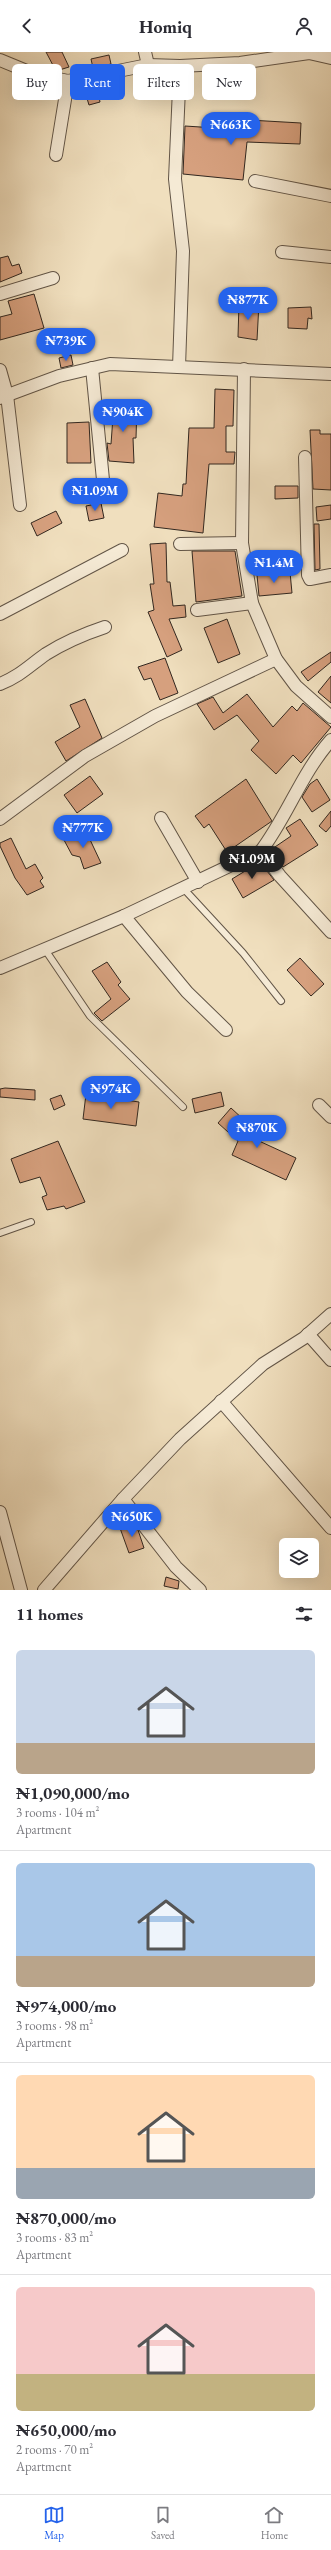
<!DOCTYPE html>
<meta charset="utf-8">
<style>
:root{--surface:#fff;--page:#f2f2f3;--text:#2b2b33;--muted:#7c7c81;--line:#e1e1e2;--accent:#2563eb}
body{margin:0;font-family:"EB Garamond",serif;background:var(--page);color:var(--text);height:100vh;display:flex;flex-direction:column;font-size:15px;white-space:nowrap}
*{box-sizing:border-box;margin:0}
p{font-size:13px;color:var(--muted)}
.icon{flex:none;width:22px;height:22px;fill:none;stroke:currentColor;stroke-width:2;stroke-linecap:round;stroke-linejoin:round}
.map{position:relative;height:1538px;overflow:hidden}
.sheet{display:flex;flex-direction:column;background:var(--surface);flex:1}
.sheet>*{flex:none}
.banner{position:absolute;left:12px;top:12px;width:307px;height:36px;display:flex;gap:8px}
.tools{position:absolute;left:279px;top:1486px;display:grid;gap:8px}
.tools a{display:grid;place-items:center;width:40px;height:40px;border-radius:6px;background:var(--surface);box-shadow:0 4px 16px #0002;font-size:20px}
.price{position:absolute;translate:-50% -34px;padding:0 9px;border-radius:14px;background:var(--accent);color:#fff;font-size:13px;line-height:26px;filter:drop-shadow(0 1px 2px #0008)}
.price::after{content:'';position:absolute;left:50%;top:24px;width:12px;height:9px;margin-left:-6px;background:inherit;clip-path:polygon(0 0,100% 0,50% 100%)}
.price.current{background:#222;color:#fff}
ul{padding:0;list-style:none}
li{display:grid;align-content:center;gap:8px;height:212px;padding:0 16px}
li+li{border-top:1px solid var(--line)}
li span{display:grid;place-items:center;height:124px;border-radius:6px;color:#555}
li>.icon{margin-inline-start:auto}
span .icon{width:72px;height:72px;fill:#fffc;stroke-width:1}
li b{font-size:17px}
h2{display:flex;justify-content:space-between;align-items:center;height:48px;padding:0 16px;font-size:17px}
.pill{padding:0 14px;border-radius:6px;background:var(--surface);box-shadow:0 4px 16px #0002;font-size:14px;line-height:36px}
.pill.current{background:var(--accent);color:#fff}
header{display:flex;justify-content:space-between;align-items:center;height:52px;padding:0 16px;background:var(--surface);font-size:18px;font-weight:700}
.dock{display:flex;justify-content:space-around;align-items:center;height:56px;border-top:1px solid var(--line);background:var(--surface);font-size:11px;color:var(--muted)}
.dock a{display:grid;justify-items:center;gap:2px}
.dock .current{color:var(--accent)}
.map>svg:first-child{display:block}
.building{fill:#d6a07e;stroke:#32271f}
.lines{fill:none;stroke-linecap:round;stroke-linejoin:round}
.lane-casing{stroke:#625547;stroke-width:8}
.street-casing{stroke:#625547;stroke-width:14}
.lane{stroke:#f5ead5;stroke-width:6}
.street{stroke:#f5ead5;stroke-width:12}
</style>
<header><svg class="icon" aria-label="back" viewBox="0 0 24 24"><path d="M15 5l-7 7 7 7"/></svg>Homiq<svg class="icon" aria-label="person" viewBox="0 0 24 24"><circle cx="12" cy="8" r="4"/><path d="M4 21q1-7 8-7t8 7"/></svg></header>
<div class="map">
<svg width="331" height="1538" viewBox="0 0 331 1538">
<rect width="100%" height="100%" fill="#f0dfbe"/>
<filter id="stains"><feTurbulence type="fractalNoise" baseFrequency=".005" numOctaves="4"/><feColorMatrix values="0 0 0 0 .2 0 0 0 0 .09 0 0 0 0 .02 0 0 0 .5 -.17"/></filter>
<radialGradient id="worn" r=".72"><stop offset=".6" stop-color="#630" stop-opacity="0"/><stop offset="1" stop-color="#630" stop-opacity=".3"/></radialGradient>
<g class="building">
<path d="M46,0H62L69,15L56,19Z"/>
<path d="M109,3L111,12L93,16L91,7Z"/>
<path d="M98,40L100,50L89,53L86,43Z"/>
<path d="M231,67L301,71L300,92L247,90L243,128L183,122L185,74L231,77Z"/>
<path d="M8,204L12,214L19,212L22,221L0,230V206Z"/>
<path d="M34,242L44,276L0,288V265L12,262L8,249Z"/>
<path d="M239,251H259L257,288L238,285Z"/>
<path d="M311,255L312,267L308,266L307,277L288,276V256Z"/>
<path d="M71,303L73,313L61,316L59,306Z"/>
<path d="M215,337L234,338L233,374H226V400H235L234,412H209L203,481L154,475L158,441L182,444L183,432H186L189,376H214Z"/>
<path d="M114,351L137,353L136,386H133L134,411L109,409L107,391L111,392Z"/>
<path d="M89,370L91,411H67V371Z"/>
<path d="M310,378H320V382H331V438L313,437Z"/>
<path d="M275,434H298V446L275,447Z"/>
<path d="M101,451L104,466L89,469L86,454Z"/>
<path d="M331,453V467L317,469L316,455Z"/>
<path d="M56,459L62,471L37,484L31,471Z"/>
<path d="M314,472H319L320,517L315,518Z"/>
<path d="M166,491L167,530H170L173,554L185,553L186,565L169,567L182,598L167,605L148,560L154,558L150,532H154L150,492Z"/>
<path d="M192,499H235L242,544L196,550Z"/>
<path d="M290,520L292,541L259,544L257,523Z"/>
<path d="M227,567L240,602L218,611L204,576Z"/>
<path d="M331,600V610L308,629L301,620Z"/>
<path d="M165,606L178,641L160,648L151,626L144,628L138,615Z"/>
<path d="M331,624V651L318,640Z"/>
<path d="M247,642L273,675L292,654L297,659L303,651L331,675L301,711L293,703L276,722L251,698L259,689L237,663L214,678L197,652L213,645L223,661Z"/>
<path d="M85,647L102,686L66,709L55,690L80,675L70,653Z"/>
<path d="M90,724L103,742L77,761L64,743Z"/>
<path d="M246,727L272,769L227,800L209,772L204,776L195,764Z"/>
<path d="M317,727L330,748L312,760L302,745L310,732Z"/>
<path d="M331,759V774L326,780L319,774Z"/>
<path d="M300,767L318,793L283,815L272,797L291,784L286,776Z"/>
<path d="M85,777L101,811L84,817L80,805L72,803L64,788Z"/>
<path d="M11,786L26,817L35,812L43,826L40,829L44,835L27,843L15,826L0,794V791Z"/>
<path d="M260,810L274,828L243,846L232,827Z"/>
<path d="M300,906L324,932L311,944L287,918Z"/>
<path d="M107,910L121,930L118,933L130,947L102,969L94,961L111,947L92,919Z"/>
<path d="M5,1036L35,1038V1048L0,1045V1037Z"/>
<path d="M221,1040L224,1054L195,1061L192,1047Z"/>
<path d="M86,1042L139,1050L136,1074L83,1067Z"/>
<path d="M61,1043L65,1053L54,1058L50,1047Z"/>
<path d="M231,1056L244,1068L235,1078L296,1106L286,1128L232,1103L238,1089L218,1071Z"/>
<path d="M58,1089L85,1150L66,1157L64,1154L47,1158L42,1145L47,1143L40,1125L20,1131L11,1107Z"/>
<path d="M132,1471L138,1478L144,1496L129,1501L120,1476Z"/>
<path d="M166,1525L179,1529L178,1537L164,1534Z"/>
</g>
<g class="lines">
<defs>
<g id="lane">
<path d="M184,837L243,901L281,949"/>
<path d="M46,899L90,964L183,1055"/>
<path d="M0,1181L31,1170"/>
</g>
<g id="street">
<path d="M145,0L148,13"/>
<path d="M0,8L34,22L68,29L148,13L180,14L240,11L309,1L331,6"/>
<path d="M56,103L68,29"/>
<path d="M255,129L331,144"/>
<path d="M282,200L331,205"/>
<path d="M0,242L53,226"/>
<path d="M179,315L183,199L175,127L180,14"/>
<path d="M92,316L104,438"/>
<path d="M244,317L242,491L252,551L276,607L296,634L331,665"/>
<path d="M0,318L7,343L20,453"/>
<path d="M0,346L59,324L110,312L331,322"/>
<path d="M305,405L308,523L310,527L331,523"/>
<path d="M180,492L242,491"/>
<path d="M197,558L252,551"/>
<path d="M0,562L122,498"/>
<path d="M0,632C20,624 29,614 46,602C65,590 84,582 105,575"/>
<path d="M161,766L198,830"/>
<path d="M0,767L85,704L155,664L276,607"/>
<path d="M261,799L280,824L331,880"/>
<path d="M124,864L187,940L226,978"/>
<path d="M0,916L124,864L261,799C288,763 301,722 331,688"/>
<path d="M319,1053L331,1065"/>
<path d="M308,1282L331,1308"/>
<path d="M221,1349L331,1476"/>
<path d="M123,1447L176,1515L200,1538"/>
<path d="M0,1460L21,1538"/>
<path d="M44,1538L123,1447L180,1387L263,1312L304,1286L331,1262"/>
</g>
</defs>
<use href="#lane" class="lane-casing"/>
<use href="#street" class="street-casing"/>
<use href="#lane" class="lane"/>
<use href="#street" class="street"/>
</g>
<rect width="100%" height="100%" filter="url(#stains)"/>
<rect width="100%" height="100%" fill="url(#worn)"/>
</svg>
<div class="tools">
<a><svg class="icon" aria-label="layers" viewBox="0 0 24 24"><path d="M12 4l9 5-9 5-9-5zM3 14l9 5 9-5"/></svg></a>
</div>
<b class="price" style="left:231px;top:94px">₦663K</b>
<b class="price" style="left:248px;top:269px">₦877K</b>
<b class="price" style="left:66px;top:310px">₦739K</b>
<b class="price" style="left:123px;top:381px">₦904K</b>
<b class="price" style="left:95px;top:460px">₦1.09M</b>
<b class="price" style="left:274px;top:532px">₦1.4M</b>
<b class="price" style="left:83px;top:797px">₦777K</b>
<b class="price current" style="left:252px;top:828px">₦1.09M</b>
<b class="price" style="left:111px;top:1058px">₦974K</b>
<b class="price" style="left:257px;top:1097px">₦870K</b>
<b class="price" style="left:132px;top:1486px">₦650K</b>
<div class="banner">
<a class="pill">Buy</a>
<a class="pill current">Rent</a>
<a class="pill">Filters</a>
<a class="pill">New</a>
</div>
</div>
<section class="sheet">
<h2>11 homes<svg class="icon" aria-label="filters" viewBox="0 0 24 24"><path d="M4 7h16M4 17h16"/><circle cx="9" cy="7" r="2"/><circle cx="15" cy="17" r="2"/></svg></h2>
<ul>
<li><span style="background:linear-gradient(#c9d6e8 75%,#b9a48a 0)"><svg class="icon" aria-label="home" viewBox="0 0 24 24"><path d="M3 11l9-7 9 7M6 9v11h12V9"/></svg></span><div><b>₦1,090,000/mo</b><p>3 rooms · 104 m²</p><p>Apartment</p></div></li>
<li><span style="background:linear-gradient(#a9c7e8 75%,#b9a48a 0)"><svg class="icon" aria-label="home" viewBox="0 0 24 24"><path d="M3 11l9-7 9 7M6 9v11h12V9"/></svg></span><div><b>₦974,000/mo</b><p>3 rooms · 98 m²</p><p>Apartment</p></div></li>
<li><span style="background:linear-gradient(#ffd9b3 75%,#9aa5b1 0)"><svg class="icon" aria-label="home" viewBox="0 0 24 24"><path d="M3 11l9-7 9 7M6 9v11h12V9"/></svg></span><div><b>₦870,000/mo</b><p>3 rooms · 83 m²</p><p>Apartment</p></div></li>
<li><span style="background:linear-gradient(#f6c9c9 70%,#c2b280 0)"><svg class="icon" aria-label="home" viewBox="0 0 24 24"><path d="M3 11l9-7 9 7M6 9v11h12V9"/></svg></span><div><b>₦650,000/mo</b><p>2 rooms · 70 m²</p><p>Apartment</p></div></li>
</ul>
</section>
<nav class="dock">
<a class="current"><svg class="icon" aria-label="map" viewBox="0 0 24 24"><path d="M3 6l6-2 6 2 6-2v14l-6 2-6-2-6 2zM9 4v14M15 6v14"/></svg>Map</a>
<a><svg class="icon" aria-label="saved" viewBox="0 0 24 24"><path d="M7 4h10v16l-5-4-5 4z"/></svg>Saved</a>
<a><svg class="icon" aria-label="home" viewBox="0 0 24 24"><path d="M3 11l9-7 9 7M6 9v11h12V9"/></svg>Home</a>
</nav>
